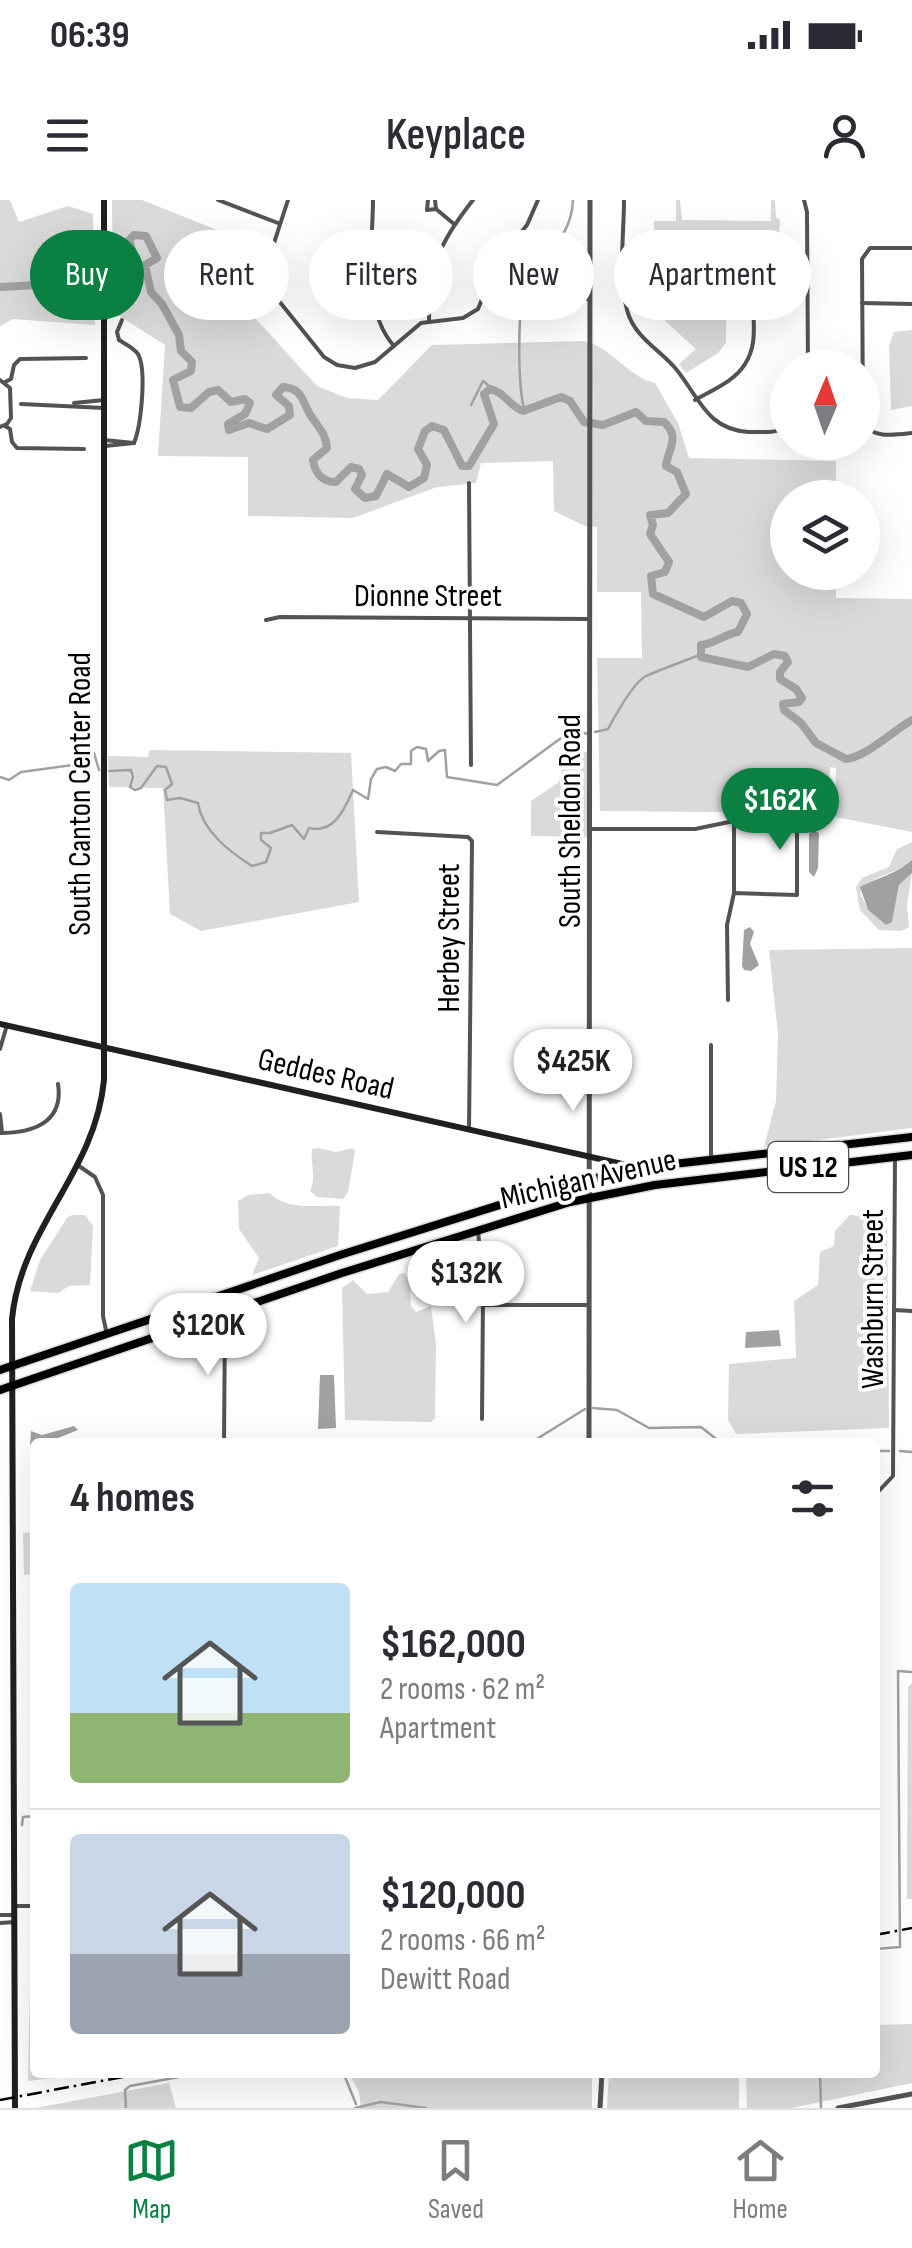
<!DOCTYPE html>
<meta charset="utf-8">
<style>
:root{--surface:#fff;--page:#f7f7f7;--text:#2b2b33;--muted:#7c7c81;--line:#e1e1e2;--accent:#0b8043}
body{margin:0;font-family:"Sofia Sans Condensed",sans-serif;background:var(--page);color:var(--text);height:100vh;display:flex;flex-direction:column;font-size:38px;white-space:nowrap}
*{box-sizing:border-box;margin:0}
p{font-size:32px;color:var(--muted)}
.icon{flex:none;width:55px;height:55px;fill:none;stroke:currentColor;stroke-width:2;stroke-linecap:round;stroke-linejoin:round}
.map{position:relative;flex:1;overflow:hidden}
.panel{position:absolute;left:30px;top:1238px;width:850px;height:640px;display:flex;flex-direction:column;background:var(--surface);border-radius:10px;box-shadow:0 10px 40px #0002}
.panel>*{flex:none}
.banner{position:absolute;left:30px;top:30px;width:852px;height:90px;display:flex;gap:20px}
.needle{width:65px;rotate:2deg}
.controls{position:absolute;left:770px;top:150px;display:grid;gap:20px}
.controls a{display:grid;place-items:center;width:110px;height:110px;border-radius:50%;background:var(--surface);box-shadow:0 10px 40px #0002;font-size:50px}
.price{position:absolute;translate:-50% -85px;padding:0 22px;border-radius:35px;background:#fff;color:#222;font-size:32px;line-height:65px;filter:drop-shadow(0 2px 5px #0008)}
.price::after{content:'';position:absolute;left:50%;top:60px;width:30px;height:22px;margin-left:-15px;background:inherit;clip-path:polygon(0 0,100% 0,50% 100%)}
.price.on{background:var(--accent);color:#fff}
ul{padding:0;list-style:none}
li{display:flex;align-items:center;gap:30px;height:250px;padding:0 40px}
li+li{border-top:2px solid var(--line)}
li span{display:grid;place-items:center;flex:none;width:280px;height:200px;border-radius:10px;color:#555}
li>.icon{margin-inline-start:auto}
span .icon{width:120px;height:120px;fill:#fffc;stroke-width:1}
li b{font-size:42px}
h2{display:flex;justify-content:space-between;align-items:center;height:120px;padding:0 40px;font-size:42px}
.tag{padding:0 35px;border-radius:45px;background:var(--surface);box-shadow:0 10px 40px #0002;font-size:35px;line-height:90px}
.tag.on{background:var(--accent);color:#fff}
.status{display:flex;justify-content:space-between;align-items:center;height:70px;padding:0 50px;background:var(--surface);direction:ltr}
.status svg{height:28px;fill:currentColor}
header{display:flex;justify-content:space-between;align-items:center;height:130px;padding:0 40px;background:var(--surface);font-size:45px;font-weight:600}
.tab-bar{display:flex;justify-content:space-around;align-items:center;height:140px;border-top:2px solid var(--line);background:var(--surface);font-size:28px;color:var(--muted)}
.tab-bar a{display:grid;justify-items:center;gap:5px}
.tab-bar .on{color:var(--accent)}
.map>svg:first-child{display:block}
.green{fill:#dadada}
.water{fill:#a1a1a1}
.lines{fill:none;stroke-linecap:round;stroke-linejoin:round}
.stream{stroke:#a1a1a1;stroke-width:2.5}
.river{stroke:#a1a1a1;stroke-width:8}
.primary-casing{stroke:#dbdbdb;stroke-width:11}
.minor{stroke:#535353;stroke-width:4}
.tertiary{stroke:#535353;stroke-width:5}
.secondary{stroke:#202020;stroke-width:6}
.primary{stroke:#000;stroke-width:8}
.rail{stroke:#000;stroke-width:2.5;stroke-dasharray:15 5 2.5 5;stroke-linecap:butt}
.labels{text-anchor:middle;stroke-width:8;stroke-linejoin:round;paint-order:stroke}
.shield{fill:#fff;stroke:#4c4c4c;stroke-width:2.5}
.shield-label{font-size:30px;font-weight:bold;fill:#000}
.street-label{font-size:32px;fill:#000;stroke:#fff}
</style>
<div class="status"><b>06:39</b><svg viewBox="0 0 49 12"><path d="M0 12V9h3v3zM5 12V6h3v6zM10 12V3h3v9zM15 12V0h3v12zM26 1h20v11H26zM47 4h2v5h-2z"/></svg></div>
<header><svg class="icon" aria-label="menu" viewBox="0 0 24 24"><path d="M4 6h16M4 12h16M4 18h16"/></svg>Keyplace<svg class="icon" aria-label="person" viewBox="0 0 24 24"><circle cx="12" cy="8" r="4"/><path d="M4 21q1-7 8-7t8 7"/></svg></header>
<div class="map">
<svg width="912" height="1908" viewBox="0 0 912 1908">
<rect width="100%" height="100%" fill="#fff"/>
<g class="green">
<path d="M0,0H10L19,22L68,6L93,14L95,125L13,119L0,126Z"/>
<path d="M112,0H142L245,41L247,109L317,186L347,198L378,200L432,145L583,141C612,146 627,177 655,183L678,223L689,258L836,261V297L788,298V372L836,373V398L912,399V632L835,617L836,568L830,567L827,613L600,611L597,458H642L641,392H597V327L585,326L554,311L553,261L481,263L476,283L437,287L353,318L248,316V257L158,256L165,145L113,112Z"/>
<path d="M676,0H680L682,20L771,21V0H775L776,18L780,19L779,45C723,59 727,95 726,143L718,153L686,173L679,164L696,149L663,119L652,98L681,84L686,67L678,42L654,33V21H676Z"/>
<path d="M912,130V206L891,210L889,146L894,132Z"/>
<path d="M149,550L351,553L359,702L201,731L170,714L163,588L109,587L108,556L148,557Z"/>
<path d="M566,552H588V637L531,636V601L559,582Z"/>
<path d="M912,642V660C897,674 871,675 860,693L868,710L886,725L892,722L899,685L912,673L907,705L909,727L901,731L879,730L860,710L856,687L862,678L889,667L897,649Z"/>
<path d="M912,748V928L764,947L776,901L778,834L769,750Z"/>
<path d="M318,948L336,952L353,948L355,951L348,992L343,999L317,997L310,991C317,976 310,964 312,949Z"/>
<path d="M269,993C290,1012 314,1004 340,1006L338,1046L252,1075L259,1058L239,1029L238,1001L248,995Z"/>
<path d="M72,1015H85L93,1026L90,1085L69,1086L58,1093L30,1091L40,1060L67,1018Z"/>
<path d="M850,1015L887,1018L889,1228L736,1234L728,1220L729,1164L796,1158L794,1101L818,1085L820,1052L834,1046L835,1031Z"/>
<path d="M405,1073L410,1087L411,1106L416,1112L431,1106L436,1144L435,1218L431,1222L345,1220L342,1088L353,1080L367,1094L388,1092L399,1074Z"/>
<path d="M35,1332V1373L24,1375L23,1333Z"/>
<path d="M912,1483V1699H907L908,1487Z"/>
<path d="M30,1787H35V1872L71,1873V1876L28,1881Z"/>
<path d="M912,1824V1883L792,1908H747L746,1873L875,1872V1825Z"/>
<path d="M349,1873H592V1908H361L359,1892Z"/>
<path d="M609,1873H739V1908H607Z"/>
<path d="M169,1883L176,1908H36Z"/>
</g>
<g class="water">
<path d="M814,630L819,633L818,668L814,677L809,672V634Z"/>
<path d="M912,660V673L899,685L892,722L886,725L868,710L860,687C878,678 897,673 912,660Z"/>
<path d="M750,727L754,732L750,744L759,765L751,771L744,770L742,766L744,730Z"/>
<path d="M779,1130L781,1146L745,1148L746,1132Z"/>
<path d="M320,1175H334L336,1228L318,1229Z"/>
<path d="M74,1226L78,1230L48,1242H35V1247L30,1245L31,1231L42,1235Z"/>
</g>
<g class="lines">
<g class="stream">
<path d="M471,205L483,181L493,189"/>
<path d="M525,211C517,193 517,96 527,79C545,49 571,41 573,0"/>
<path d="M595,532L608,529C615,516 634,482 646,476C662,469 682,462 699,455"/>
<path d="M109,571L131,570L133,577L130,587L135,590L141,588L157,566L166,567L172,584L165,590L167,600L180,598L198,603C202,631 230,652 252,666L266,662L271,648L261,640V633H270L292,625L304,639L309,628C334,634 344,610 353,590L368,599L371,579L377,569L386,567L395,571L401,564H411V551L417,547L426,549L428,561L439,551L445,550L447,577L497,585L572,530L588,534"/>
<path d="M0,577L9,580L21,572L73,565L84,551L94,553L99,570"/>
<path d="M593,1208L617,1210L649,1228L701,1227L720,1242"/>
<path d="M532,1242L585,1209"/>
<path d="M875,1251H889"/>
<path d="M900,1251L912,1252"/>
<path d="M22,1625L23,1617L35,1616"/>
<path d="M875,1749L900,1747L898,1471L912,1472"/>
<path d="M343,1872L356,1904"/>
<path d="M820,1872L821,1908"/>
<path d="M126,1908L125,1890L130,1886L206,1872"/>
<path d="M355,1908L381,1902L426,1908"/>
</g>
<path class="river" d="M0,87L36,85L79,62L104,60L131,66L135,59L129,40L134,35L146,36L157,58L145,65L151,92L162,104L179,135L181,151L192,162L191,171L173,180L180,207L191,208L209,192L218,190L231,202L245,199L250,203L245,214L228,224L229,230L249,223L267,229L290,215L289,206L276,195L283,187C303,188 302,202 311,216C319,228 326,234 327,248L313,260C315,273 322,282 336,282L351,267L359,269L362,275L355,289L365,298L376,296L387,274L409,287L424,278L427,265L418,249L425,231L432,226L444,230L462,266H469L494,224L484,194L490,189C505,192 509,206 523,211L561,197L570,201L584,222L603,225L636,212L646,221L664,222C681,238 668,248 666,266L677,272L686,294L668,313L650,315L653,325L650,334L669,362L665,372L651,376L653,394L704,417L732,401L741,403L747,414L738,432C724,434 715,444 701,445V457L748,467L774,454L785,456L788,462L780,472V479L796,489L802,498L799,502L783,504L784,510L801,523L816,543L846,559C864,558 893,531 912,520"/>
<defs>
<g id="primary">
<path d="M0,1170L343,1054L570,983L665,965L912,937"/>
<path d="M0,1190L342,1073L570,1002L655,985L912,955"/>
</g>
</defs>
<use href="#primary" class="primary-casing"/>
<g class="minor">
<path d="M218,0L278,23"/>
<path d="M288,0L274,43L275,83L279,101L324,157L337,165L355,168L375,162L421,123L463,118L478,109L498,60L527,25L538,0"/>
<path d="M373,0C373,46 361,109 394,146"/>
<path d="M428,0L427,10L436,9L454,24"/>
<path d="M435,0L436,9"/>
<path d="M624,0C624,34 618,76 627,110C634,137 659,149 676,169C699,197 707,230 749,232C763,232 775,233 788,228"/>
<path d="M804,0L807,12L808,168"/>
<path d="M912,48H870L862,59L863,222C871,239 895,235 912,233"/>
<path d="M624,65L652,64"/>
<circle cx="559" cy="98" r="5.5"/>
<path d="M565,98L589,99"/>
<path d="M862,103L912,104"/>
<path d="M122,120L117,132L119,140C125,144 133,147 138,154C147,170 141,226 134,243"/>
<path d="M429,121C429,66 439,43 473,0"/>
<path d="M0,180L10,188L11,218L7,224L0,227"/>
<path d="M5,182L11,179L14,165L20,159L86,158"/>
<path d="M695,200C712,190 735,181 745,164C772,123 720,73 807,72"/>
<path d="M74,203L104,200"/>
<path d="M21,204L104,208"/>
<path d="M5,226L10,229L12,242L17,248L84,249"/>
<path d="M104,240L134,243"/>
<path d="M105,246L134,243"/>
<path d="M469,283L471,565"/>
<path d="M266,420L280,417L590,419"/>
<path d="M591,629H695L734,621L794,623L797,629V695L734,693L727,725L728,800"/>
<path d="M377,632L468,637L472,641L469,930"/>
<path d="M734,693V623"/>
<path d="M711,845V960"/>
<path d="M0,849L7,825"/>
<path d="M0,914L2,932"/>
<path d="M0,933C32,933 64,923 58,884"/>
<path d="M79,966L95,977L103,995V1116L107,1135"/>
<path d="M478,1029L483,1096L482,1219"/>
<path d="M484,1105H589"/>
<path d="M894,1110L912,1111"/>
<path d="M224,1242L225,1114"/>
<path d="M876,1294L893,1276L895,957"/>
<path d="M15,1706H35"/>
<path d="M0,1715H15"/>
<path d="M0,1723L15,1722"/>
</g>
<g class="tertiary">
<path d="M589,1242L590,0"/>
<path d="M600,1908L602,1872"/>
<path d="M838,1908L912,1894"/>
</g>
<g class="secondary">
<path d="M0,824L640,968"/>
<path d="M15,1908L12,1119C21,1026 95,974 104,880V0"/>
</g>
<use href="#primary" class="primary"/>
<g class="rail">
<path d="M875,1735L912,1728"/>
<path d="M0,1900L149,1872"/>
</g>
</g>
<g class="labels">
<rect class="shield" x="768" y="942" width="80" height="50" rx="8"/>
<g class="shield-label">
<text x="808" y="977">US 12</text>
</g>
<g class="street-label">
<text x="428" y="406">Dionne Street</text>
<text transform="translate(79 594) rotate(-90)" y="11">South Canton Center Road</text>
<text transform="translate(569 621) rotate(-90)" y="11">South Sheldon Road</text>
<text transform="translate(448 738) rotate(-90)" y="11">Herbey Street</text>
<text transform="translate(326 873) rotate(13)" y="11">Geddes Road</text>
<text transform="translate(588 978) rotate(-13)" y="11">Michigan Avenue</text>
<text transform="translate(872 1099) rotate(-90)" y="11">Washburn Street</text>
</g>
</g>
</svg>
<div class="controls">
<a><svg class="needle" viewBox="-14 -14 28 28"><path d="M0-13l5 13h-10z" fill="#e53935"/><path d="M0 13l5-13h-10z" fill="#7c7c81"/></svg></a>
<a><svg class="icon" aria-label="layers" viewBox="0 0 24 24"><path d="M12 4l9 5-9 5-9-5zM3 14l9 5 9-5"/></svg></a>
</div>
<b class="price on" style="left:780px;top:653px">$162K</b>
<b class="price" style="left:573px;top:914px">$425K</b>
<b class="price" style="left:466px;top:1126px">$132K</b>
<b class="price" style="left:208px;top:1178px">$120K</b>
<div class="banner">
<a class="tag on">Buy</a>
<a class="tag">Rent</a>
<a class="tag">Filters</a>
<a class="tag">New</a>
<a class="tag">Apartment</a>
</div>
<section class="panel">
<h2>4 homes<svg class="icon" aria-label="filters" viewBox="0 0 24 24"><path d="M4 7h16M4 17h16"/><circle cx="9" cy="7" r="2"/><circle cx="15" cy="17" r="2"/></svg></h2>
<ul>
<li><span style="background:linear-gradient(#bfe0f5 65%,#8fb573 0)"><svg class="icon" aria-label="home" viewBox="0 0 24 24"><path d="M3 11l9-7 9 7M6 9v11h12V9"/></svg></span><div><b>$162,000</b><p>2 rooms · 62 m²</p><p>Apartment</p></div></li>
<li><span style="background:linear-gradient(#c9d6e8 60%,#9aa5b1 0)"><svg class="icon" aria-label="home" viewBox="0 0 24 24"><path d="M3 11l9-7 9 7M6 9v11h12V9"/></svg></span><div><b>$120,000</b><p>2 rooms · 66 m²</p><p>Dewitt Road</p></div></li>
</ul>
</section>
</div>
<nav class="tab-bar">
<a class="on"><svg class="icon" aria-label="map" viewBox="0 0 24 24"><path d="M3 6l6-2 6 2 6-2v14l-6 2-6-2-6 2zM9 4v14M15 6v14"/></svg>Map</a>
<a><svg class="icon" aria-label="saved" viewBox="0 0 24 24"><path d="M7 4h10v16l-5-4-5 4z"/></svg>Saved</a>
<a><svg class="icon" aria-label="home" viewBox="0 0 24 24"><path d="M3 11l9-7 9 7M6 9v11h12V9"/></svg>Home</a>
</nav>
